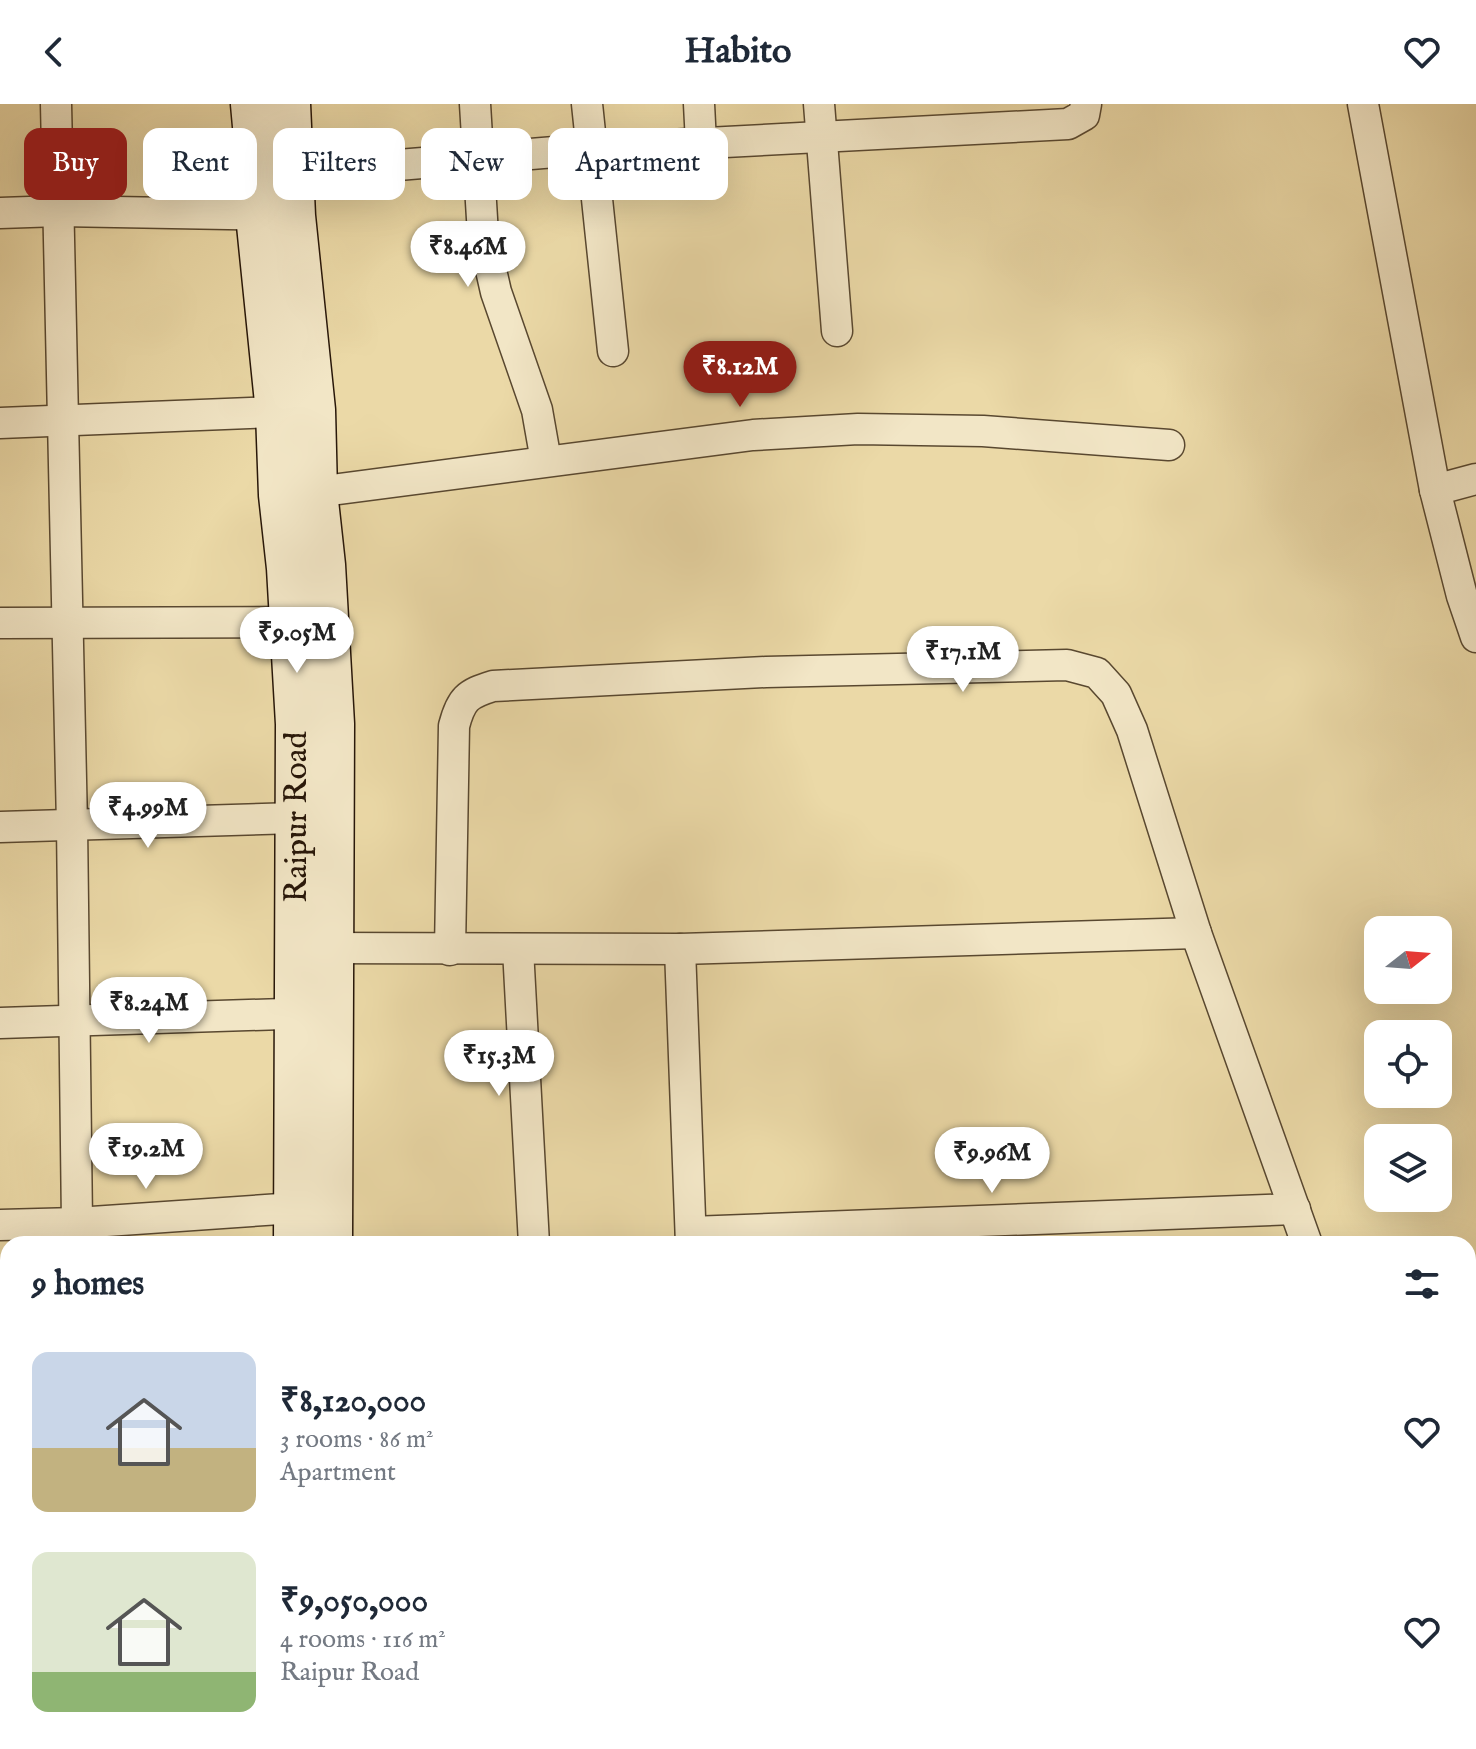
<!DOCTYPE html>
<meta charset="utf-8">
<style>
:root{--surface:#fff;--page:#f2f2f3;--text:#1f2937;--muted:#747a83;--accent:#8f2418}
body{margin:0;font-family:"IM FELL English",serif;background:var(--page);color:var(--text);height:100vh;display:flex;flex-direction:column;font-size:30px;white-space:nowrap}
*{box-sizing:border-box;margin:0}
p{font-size:26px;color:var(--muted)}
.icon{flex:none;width:44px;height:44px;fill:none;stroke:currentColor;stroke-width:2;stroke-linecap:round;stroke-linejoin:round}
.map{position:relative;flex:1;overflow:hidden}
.sheet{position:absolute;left:0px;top:1132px;width:1476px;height:514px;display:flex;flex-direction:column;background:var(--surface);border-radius:24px 24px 0 0;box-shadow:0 8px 32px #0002}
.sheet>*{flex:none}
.top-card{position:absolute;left:24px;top:24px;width:800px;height:72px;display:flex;gap:16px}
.needle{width:52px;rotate:73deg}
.buttons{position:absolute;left:1364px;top:812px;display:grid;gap:16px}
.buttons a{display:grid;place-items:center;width:88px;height:88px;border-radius:16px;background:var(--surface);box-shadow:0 8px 32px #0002;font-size:40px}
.price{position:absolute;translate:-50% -68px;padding:0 18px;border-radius:28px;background:#fff;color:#222;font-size:26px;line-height:52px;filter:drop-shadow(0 2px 4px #0008)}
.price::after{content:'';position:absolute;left:50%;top:48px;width:24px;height:18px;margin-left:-12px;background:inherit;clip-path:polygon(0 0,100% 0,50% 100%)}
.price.on{background:var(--accent);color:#fff}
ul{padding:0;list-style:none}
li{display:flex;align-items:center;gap:24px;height:200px;padding:0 32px}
li span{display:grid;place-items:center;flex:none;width:224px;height:160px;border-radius:16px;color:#555}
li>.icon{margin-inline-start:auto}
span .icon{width:96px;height:96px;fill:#fffc;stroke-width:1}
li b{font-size:34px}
h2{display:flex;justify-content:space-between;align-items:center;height:96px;padding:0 32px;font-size:34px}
.chip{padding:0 28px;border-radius:16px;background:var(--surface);box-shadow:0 8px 32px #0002;font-size:28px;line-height:72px}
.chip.on{background:var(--accent);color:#fff}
header{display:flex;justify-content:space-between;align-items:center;height:104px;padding:0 32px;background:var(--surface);font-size:36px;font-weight:700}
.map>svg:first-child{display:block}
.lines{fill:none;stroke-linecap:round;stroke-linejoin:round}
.street-casing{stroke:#594830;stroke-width:33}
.secondary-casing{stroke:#281709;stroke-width:45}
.street{stroke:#f2e6c6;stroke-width:30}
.secondary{stroke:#f2e6c6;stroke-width:42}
.labels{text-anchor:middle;stroke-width:6;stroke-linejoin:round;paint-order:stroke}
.street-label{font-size:32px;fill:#281709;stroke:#f2e6c6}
</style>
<header><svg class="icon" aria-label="back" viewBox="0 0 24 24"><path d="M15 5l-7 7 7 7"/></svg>Habito<svg class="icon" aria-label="heart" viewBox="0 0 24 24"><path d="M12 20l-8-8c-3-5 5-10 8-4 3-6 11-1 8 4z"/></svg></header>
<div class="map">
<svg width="1476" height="1645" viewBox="0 0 1476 1645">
<rect width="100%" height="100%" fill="#ebd9a7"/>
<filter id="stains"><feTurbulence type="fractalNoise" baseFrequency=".0025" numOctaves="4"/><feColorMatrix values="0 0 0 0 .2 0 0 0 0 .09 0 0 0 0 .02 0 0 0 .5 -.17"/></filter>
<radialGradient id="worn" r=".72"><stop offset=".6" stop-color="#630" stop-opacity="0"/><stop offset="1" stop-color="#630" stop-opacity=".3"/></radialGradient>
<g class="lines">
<defs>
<g id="street">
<path d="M56,0L72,721L77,1119"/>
<path d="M475,0L483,131L496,188L537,306L546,357"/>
<path d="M587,0L613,247"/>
<path d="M699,0L701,39"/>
<path d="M819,0L837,227"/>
<path d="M1363,0L1435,386L1462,492L1476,533"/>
<path d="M293,53L374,63L591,45L1068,20L1084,11L1086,0"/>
<path d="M0,109L59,107L278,111"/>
<path d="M0,319L298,307"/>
<path d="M1435,386L1476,375"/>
<path d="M316,388L753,331L858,325L983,327L1169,341"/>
<path d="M0,519L310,518"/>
<path d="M0,723L295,714"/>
<path d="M315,844L680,845L1196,829"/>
<path d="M518,845L534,1140"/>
<path d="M680,845L691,1140"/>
<path d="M450,846L454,622C461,595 467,590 493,582L766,568L1067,561L1097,569L1116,590L1132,626L1196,829L1307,1140"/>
<path d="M0,919L314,909"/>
<path d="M0,1121L77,1119L295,1104"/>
<path d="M691,1128L1295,1105"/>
<path d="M982,1638L1002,1644L1024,1645"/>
<path d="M1156,1638L1157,1645"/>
<path d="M1272,1638L1276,1645"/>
<path d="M230,1645V1638"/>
</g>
<g id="secondary">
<path d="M252,0L257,55V111L277,308L280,391L288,464L297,620L295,1140"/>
<path d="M289,0L294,112L314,306L316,388L324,461L333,620L331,1140"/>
<path d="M0,1577L8,1579"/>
<path d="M0,1622L8,1624"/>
<path d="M72,1638L103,1645"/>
<path d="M285,1645L286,1638"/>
<path d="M322,1645L323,1638"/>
</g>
</defs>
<use href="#street" class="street-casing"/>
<use href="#secondary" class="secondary-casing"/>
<use href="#street" class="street"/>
<use href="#secondary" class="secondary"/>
</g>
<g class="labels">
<g class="street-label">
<text transform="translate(295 713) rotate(-90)" y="11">Raipur Road</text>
</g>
</g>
<rect width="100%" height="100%" filter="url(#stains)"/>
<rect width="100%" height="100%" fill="url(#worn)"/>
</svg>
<div class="buttons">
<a><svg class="needle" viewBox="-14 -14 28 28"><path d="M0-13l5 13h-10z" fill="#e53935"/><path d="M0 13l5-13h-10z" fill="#747a83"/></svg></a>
<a><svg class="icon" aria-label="locate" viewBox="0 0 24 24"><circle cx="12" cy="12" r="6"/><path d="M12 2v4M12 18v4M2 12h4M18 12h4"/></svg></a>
<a><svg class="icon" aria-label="layers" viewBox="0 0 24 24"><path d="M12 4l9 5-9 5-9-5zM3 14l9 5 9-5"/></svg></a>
</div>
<b class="price" style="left:468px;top:185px">₹8.46M</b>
<b class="price on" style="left:740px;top:305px">₹8.12M</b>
<b class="price" style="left:297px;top:571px">₹9.05M</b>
<b class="price" style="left:963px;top:590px">₹17.1M</b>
<b class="price" style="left:148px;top:746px">₹4.99M</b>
<b class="price" style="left:149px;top:941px">₹8.24M</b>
<b class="price" style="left:499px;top:994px">₹15.3M</b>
<b class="price" style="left:146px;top:1087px">₹19.2M</b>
<b class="price" style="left:992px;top:1091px">₹9.96M</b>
<div class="top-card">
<a class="chip on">Buy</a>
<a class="chip">Rent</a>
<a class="chip">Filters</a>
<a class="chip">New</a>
<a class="chip">Apartment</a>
</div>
<section class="sheet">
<h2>9 homes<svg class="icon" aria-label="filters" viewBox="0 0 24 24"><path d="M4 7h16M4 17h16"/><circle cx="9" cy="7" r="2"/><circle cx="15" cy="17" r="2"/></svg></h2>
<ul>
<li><span style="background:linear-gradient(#c9d6e8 60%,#c2b280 0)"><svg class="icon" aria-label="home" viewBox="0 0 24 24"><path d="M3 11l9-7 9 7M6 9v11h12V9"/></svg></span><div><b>₹8,120,000</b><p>3 rooms · 86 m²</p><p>Apartment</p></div><svg class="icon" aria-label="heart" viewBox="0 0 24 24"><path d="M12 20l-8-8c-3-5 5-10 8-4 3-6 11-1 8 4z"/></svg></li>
<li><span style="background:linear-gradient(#dfe7d0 75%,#8fb573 0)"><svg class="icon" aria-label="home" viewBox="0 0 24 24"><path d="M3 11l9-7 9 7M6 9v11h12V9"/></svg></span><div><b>₹9,050,000</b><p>4 rooms · 116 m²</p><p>Raipur Road</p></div><svg class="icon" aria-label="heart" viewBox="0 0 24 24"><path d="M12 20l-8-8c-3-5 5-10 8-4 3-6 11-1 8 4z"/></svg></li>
</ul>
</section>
</div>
